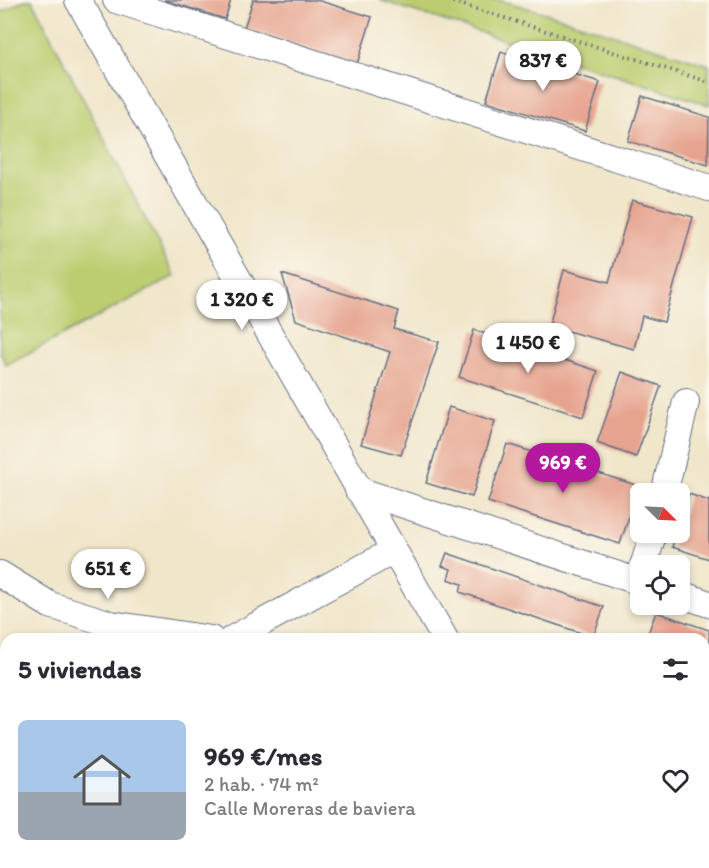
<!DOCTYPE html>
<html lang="es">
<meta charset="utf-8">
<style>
:root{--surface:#fff;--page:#f2f2f3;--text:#2b2b33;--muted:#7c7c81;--accent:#b5179e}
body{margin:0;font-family:Itim,sans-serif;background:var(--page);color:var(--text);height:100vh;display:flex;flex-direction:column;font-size:22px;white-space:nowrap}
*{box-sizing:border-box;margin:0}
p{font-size:20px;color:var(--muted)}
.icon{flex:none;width:33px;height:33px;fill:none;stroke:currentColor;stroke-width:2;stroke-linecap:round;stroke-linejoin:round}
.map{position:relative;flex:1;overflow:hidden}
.panel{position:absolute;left:0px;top:633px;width:710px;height:236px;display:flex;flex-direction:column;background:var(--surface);border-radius:18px 18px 0 0;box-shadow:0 3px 9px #0003}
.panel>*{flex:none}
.needle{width:39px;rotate:114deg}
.controls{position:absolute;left:630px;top:483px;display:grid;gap:12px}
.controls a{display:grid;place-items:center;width:60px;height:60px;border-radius:9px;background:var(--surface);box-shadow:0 3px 9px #0003;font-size:30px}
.price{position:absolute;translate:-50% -51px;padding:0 14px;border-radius:21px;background:#fff;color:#222;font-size:20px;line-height:39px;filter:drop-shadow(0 2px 3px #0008)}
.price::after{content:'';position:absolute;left:50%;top:36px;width:18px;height:14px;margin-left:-9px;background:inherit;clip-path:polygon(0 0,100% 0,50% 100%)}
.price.selected{background:var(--accent);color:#fff}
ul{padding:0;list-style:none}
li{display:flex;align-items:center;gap:18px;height:150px;padding:0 18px}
li span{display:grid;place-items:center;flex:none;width:168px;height:120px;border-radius:9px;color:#555}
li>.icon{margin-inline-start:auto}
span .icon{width:72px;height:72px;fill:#fffc;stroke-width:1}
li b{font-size:26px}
h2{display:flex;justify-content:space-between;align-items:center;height:72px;padding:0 18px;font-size:26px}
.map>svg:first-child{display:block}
.green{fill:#bbcd70;stroke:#6b7e67;stroke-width:1.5}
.building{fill:#e6a38e}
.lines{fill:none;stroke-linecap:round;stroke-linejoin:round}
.minor-casing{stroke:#666f84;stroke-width:28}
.path{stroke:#666f84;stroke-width:4;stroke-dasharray:1.5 4.5;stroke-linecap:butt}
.minor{stroke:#fff;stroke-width:26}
</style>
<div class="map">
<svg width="709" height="868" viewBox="0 0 709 868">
<rect width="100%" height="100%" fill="#fbf7ec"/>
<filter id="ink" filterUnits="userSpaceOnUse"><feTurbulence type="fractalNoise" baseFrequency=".0167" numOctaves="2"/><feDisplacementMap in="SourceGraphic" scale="12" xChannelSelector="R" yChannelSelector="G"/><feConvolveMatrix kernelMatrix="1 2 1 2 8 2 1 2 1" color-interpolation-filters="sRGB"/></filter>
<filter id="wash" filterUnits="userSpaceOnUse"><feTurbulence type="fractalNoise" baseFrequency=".008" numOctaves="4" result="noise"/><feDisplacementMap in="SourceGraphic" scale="24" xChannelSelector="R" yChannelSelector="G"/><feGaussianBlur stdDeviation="1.35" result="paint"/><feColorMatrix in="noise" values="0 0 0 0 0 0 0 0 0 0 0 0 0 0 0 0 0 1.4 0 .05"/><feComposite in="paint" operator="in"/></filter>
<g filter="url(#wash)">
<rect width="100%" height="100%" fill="#f0e6ca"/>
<g class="green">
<path d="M24,0H32L175,276L6,365L0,353V13Z"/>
<path d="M379,0H499L549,14L709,65V105Z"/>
<path d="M704,688L709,689V868L603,867L601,863L704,862V785L707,780L709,769L704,750Z"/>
</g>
<g id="blocks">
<g class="building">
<path d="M164,0H231L225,19Z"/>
<path d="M253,0H317L372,17L357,64L244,28Z"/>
<path d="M501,52L600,82L585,131L486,101Z"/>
<path d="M642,96L709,117L708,165L628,141Z"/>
<path d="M632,200L693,217L664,322L642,316L634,349L549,326L564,270L609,282Z"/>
<path d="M282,274L399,311L394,329L439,342L401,455L361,444L390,352L296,320Z"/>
<path d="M474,330L598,371L583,417L459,377Z"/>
<path d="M622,372L661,386L636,457L597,443Z"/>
<path d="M449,407L495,421L472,497L426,483Z"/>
<path d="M507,444L639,486L620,544L488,502Z"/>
<path d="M689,494L709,501V559L672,547L677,532H680V524Z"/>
<path d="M447,553L604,607L593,637L460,592L462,584L448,579L451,569L442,566Z"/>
<path d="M656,612L709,630V667L704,665V639H646Z"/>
<rect x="0" y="766" width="6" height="49"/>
<path d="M144,862H185L184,868H156L143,865Z"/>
<path d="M203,862H229L227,868H201Z"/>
<path d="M245,862H259L272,868H243Z"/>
</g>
</g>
</g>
<g filter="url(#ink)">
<use href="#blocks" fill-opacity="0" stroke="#666f84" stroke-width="1.5"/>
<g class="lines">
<defs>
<g id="minor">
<path d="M78,0L445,639"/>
<path d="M116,0L709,188"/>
<path d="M358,490L640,582"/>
<path d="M664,494L686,402"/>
<path d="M643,566L654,532"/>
<path d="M0,574L50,605L111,624L211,639"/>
<path d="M680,594L709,604"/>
<path d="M232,639L393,551"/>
<path d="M308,862L313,868"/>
<path d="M576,862L579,868"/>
<path d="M85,868L88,862"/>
</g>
</defs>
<use href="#minor" class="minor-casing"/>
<g class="path">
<path d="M447,0L709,82"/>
<path d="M704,695L709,697"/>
<path d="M656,862L669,868"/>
</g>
<use href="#minor" class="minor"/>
</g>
</g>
</svg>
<div class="controls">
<a><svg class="needle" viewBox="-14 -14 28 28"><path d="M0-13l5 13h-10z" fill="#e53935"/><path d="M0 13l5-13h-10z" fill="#7c7c81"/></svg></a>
<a><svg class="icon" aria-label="locate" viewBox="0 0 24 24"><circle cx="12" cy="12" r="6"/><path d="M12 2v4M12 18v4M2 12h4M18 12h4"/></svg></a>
</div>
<b class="price" style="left:543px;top:92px">837 €</b>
<b class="price" style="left:242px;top:331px">1 320 €</b>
<b class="price" style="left:528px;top:374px">1 450 €</b>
<b class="price selected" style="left:563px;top:494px">969 €</b>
<b class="price" style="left:108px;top:600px">651 €</b>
<section class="panel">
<h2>5 viviendas<svg class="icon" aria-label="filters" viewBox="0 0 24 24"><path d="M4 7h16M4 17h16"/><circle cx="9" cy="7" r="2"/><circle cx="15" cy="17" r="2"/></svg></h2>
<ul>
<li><span style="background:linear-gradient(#a9c7e8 60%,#9aa5b1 0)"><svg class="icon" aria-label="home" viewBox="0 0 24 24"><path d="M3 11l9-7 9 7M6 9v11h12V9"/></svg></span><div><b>969 €/mes</b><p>2 hab. · 74 m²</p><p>Calle Moreras de baviera</p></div><svg class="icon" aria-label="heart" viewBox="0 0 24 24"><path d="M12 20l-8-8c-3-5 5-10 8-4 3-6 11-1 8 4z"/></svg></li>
</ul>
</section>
</div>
